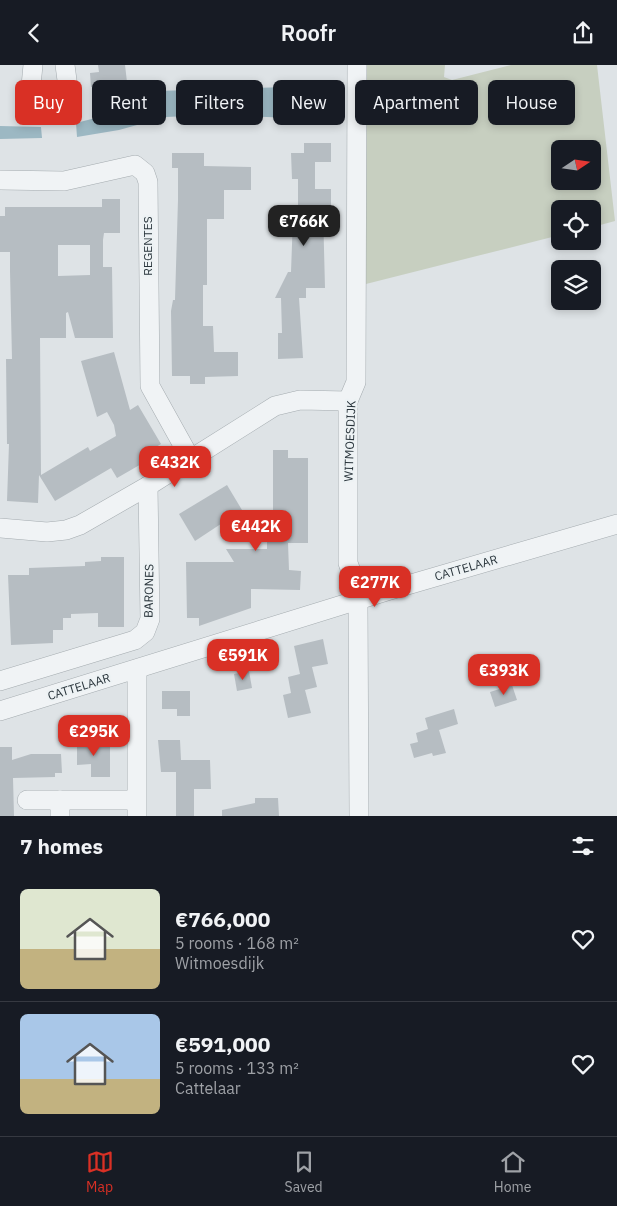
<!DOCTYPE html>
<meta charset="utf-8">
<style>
:root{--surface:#171b24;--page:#20242c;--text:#f1f3f6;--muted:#9ea1a6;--line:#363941;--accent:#d93025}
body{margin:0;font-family:"IBM Plex Sans",sans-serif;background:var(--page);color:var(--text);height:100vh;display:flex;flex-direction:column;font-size:19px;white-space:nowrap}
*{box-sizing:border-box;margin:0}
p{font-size:16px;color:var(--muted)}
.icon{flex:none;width:28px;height:28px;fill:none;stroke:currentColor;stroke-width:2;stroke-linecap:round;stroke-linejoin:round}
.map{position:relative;height:751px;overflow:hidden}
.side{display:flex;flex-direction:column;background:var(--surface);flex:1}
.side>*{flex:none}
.top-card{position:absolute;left:15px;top:15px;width:588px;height:45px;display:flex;gap:10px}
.needle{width:32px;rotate:77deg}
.buttons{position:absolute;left:551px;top:75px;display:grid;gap:10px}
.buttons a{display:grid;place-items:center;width:50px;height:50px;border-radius:8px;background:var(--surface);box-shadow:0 2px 8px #0003;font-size:25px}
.price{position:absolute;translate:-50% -42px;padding:0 11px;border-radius:10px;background:var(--accent);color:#fff;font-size:16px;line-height:32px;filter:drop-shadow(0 1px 2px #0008)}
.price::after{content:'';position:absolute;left:50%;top:30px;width:15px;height:11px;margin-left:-8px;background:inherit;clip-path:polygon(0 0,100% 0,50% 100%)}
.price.on{background:#222;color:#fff}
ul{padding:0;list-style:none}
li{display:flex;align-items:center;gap:15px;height:125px;padding:0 20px}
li+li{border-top:1px solid var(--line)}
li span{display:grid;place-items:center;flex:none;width:140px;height:100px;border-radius:8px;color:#555}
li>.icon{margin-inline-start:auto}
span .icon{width:60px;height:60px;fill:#fffc;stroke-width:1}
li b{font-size:21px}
h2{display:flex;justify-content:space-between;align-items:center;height:60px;padding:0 20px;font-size:21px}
.chip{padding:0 18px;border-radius:8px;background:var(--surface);box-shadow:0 2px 8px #0003;font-size:18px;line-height:45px}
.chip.on{background:var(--accent);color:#fff}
header{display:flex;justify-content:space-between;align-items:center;height:65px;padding:0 20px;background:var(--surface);font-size:22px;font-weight:600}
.dock{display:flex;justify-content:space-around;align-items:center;height:70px;border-top:1px solid var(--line);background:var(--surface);font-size:14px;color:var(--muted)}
.dock a{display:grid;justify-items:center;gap:2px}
.dock .on{color:var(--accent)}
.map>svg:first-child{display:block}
.green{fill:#c7cfc0;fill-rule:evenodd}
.water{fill:#9cb8c3}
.building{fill:#b6bdc2;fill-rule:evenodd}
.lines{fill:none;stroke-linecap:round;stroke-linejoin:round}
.minor-casing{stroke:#a4abaf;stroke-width:20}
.minor{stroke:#f0f3f5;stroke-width:19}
.labels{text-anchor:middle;stroke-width:4.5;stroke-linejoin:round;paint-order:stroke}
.street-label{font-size:12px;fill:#29343b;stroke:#edf2f4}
</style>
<header><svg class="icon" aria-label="back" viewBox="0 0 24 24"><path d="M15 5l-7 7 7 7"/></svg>Roofr<svg class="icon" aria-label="share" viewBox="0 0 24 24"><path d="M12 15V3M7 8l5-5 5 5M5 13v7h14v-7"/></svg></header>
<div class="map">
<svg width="617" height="751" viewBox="0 0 617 751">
<rect width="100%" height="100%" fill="#dee3e6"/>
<path class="green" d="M361,0H445L444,12L452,15L511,0H597L615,156L593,162L592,144H560V170L362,220ZM560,84H592V116H560Z"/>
<g class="water">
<path d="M321,21L318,54L212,50L166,52L119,65L77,72L76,58L111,49L130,35L157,26Z"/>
<path d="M0,61L41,62L42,73L0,74Z"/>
</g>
<g class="building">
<path d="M98,0H125L127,17L91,22L90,8L99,7Z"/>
<path d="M304,78H331V97H315V124H331V144L323,145L325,223H306V233H299L303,293L278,294V268H282L281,233H275L288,207H291L293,152H298V114H292L291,88H304Z"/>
<path d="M172,88H204V101L251,102V125H224V154H207V220H203V261H213L214,287H238V311L205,312V319H190V311H172L171,246L173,235H175L178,135V103H172Z"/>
<path d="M102,134H120V168H104L103,175V202H112L113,273H75L68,247L66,248V273H40L41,410L88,382L90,386L116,371L114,360L107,347L97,352L81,296L114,287L130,345L138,340L161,379L146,388L150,394L117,413L111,403L55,436L39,410L38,438L7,436L9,379H7L6,294H12L10,206V187H0V151H5V142H102ZM58,180H90V210L58,211Z"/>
<path d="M273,385H288V393H308V478H288L289,505L301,506L300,525L251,524V543L199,561V553H187L186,497H234L226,484H267V477H273Z"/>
<path d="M227,420L242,445L195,476L179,449Z"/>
<path d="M101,492H124V562H98V548L71,549V553H63V565H53V578L11,580L8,510H29V503L85,501V497L101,496Z"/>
<path d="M323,574L328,599L312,602L317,622L305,625L311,648L288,653L283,630L291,628L288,612L300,609L294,581Z"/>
<path d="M249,606L252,623L237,626L234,609Z"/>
<path d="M512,620L517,635L495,642L490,627Z"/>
<path d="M162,626H190V651H177V644H162Z"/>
<path d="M454,644L458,659L439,665L446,688L433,691L432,688L414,693L410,679L418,677L416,668L428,664L425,653Z"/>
<path d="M96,673L97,681H110V712H91V699L77,700V674Z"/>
<path d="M158,675H180L181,695H210L211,724H194V751H176V707H161Z"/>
<path d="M0,682H12V695L31,689H61L62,708H55V712L13,713L14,751H0Z"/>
<path d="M255,733H278L279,751H222V745L255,738Z"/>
</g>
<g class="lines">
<defs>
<g id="minor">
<path d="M33,0L29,42L70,38L65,0"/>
<path d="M357,0L356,317L348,336V498L357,522L358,536L359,751"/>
<path d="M0,115L64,116L135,100L145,108L148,117L150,321L190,393"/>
<path d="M0,463L47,467L66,465L80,460L148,421L275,341L300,335L348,336"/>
<path d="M137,604V751"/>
<path d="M0,616L135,575L145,567L150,554L148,421"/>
<path d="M0,646L387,526L617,459"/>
<path d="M27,735H60"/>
<path d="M60,751V735H136"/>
</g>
</defs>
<use href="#minor" class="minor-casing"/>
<use href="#minor" class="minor"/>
</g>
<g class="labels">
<g class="street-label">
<text transform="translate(148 181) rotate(-90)" y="4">REGENTES</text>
<text transform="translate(350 376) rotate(-88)" y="4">WITMOESDIJK</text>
<text transform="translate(466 503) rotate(-16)" y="4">CATTELAAR</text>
<text transform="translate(149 526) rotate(-89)" y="4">BARONES</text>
<text transform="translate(79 622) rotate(-17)" y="4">CATTELAAR</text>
</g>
</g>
</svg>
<div class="buttons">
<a><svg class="needle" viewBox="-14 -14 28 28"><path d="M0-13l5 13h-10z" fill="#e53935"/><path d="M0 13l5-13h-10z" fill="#9ea1a6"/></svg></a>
<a><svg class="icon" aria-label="locate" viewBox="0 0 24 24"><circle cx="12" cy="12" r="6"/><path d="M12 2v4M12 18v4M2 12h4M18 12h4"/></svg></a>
<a><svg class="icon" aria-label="layers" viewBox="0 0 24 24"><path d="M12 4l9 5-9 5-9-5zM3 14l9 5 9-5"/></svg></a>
</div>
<b class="price on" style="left:304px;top:182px">€766K</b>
<b class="price" style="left:175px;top:423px">€432K</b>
<b class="price" style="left:256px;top:487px">€442K</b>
<b class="price" style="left:375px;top:543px">€277K</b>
<b class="price" style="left:243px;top:616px">€591K</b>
<b class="price" style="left:504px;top:631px">€393K</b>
<b class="price" style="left:94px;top:692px">€295K</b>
<div class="top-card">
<a class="chip on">Buy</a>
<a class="chip">Rent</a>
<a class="chip">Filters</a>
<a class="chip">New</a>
<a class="chip">Apartment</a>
<a class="chip">House</a>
</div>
</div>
<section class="side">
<h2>7 homes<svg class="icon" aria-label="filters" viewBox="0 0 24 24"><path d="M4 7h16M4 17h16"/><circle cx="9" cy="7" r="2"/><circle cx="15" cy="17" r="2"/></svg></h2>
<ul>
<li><span style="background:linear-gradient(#dfe7d0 60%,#c2b280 0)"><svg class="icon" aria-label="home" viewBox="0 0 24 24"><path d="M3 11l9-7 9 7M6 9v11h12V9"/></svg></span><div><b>€766,000</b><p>5 rooms · 168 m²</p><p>Witmoesdijk</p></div><svg class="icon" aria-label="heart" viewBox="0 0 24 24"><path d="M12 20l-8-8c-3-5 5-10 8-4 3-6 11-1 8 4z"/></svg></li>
<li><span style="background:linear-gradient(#a9c7e8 65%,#c2b280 0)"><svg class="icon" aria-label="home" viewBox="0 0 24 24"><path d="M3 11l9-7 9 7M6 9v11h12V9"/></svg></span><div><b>€591,000</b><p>5 rooms · 133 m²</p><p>Cattelaar</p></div><svg class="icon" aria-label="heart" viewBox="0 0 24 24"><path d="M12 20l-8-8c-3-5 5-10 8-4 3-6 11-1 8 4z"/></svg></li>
</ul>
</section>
<nav class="dock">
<a class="on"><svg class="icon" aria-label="map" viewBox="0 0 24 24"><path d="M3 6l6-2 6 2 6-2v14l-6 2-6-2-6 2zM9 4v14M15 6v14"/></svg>Map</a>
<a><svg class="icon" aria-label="saved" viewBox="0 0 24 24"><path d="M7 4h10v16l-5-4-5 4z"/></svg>Saved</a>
<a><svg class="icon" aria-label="home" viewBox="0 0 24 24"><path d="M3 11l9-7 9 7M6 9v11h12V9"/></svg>Home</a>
</nav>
